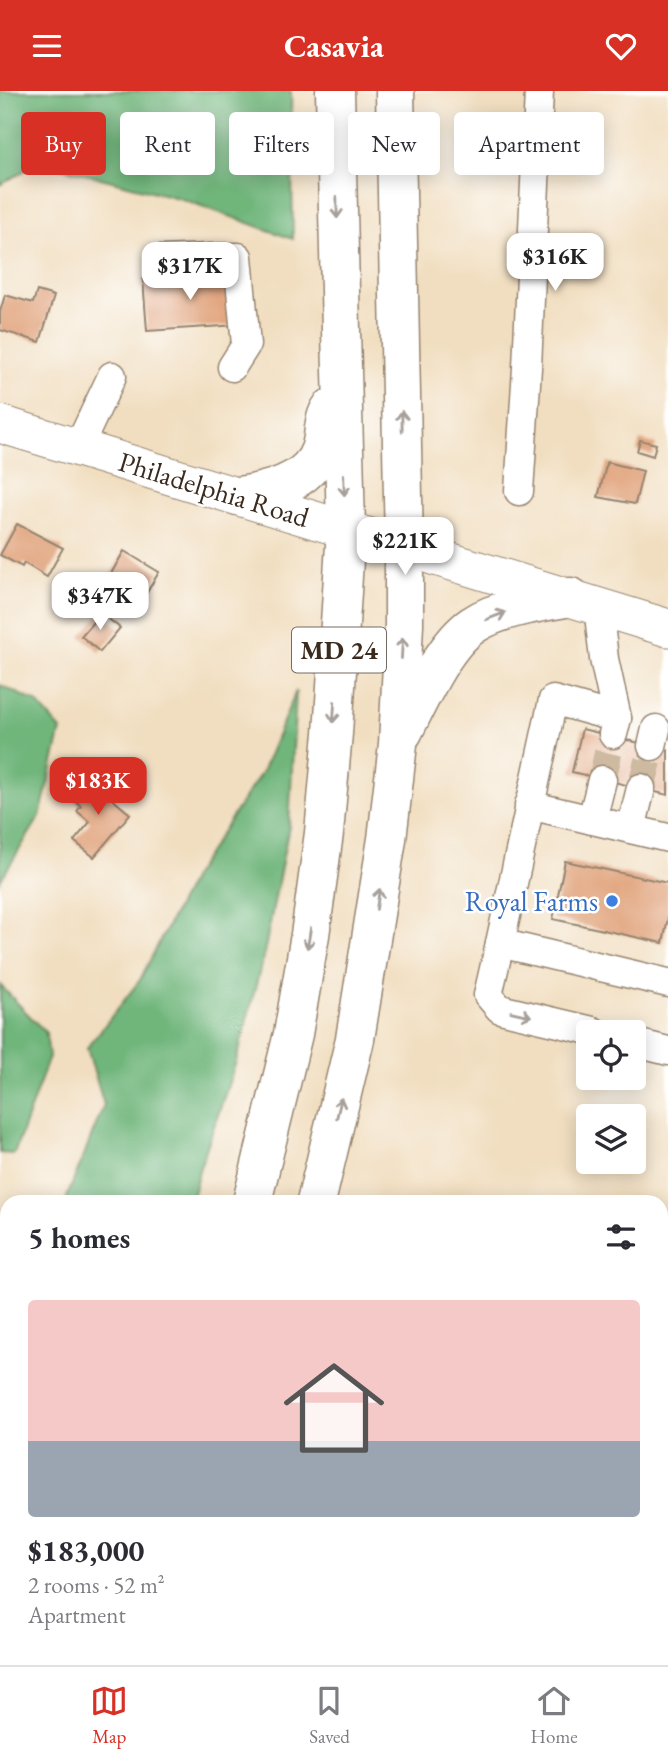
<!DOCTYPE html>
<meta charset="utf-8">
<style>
:root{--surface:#fff;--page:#f2f2f3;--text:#2b2b33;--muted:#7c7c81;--line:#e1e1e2;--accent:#d93025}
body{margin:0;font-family:"EB Garamond",serif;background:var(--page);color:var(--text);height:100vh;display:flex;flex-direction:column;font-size:26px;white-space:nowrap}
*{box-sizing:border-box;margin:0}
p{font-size:23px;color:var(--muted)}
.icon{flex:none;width:38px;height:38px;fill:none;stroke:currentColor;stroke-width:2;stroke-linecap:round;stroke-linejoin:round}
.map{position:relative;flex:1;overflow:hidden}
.details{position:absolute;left:0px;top:1104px;width:668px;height:471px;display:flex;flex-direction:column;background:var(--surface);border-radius:21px 21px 0 0;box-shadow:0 4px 18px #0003}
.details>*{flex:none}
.banner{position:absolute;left:21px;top:21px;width:626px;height:63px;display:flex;gap:14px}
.tools{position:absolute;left:576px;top:929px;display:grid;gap:14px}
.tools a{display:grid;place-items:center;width:70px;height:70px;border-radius:7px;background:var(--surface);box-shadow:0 4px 18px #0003;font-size:35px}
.price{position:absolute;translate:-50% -60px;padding:0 16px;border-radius:14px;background:#fff;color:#222;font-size:23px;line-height:46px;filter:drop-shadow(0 2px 4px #0008)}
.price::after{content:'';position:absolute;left:50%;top:42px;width:21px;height:16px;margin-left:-10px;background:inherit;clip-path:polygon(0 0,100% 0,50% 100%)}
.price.active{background:var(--accent);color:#fff}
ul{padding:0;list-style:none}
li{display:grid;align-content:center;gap:14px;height:371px;padding:0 28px}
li+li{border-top:2px solid var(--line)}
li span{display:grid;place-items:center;height:217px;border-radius:7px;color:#555}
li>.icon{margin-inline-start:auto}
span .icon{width:126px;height:126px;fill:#fffc;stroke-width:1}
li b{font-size:30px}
h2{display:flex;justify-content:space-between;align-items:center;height:84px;padding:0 28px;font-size:30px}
.pill{padding:0 24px;border-radius:7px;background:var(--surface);box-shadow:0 4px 18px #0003;font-size:24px;line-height:63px}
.pill.active{background:var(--accent);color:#fff}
header{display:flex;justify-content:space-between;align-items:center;height:91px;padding:0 28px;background:var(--accent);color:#fff;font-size:32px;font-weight:700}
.tab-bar{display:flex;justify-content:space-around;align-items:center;height:98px;border-top:2px solid var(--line);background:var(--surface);font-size:19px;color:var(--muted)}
.tab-bar a{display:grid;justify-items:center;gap:4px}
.tab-bar .active{color:var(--accent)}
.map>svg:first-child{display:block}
.forest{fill:#6fb57a;stroke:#55704c;stroke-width:2}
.building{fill:#dd976b}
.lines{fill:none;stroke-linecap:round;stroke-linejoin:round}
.minor-tunnel{stroke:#cdbaa0;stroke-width:28;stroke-dasharray:28 14;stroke-linecap:butt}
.minor-casing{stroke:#96846f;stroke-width:31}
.major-casing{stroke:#96846f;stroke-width:39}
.highway-casing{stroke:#96846f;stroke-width:41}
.minor{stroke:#fff;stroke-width:28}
.major{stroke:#fff;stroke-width:37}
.highway{stroke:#fff;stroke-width:38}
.oneway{stroke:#a79f9a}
.shop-dot{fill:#3f7fe0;stroke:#fff;stroke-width:2.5}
.labels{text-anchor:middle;stroke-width:5;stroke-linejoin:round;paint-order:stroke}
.shield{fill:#fff;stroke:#766a62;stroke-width:2}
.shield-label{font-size:26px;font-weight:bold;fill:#3b2a1e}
.street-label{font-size:28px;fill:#3b2a1e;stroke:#fff}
.shop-label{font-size:28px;fill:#366cbe;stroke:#fff;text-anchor:end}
</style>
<header><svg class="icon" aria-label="menu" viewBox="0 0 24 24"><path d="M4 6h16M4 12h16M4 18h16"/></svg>Casavia<svg class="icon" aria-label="heart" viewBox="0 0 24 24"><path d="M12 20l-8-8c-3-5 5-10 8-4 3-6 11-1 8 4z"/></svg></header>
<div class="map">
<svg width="668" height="1574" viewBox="0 0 668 1574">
<rect width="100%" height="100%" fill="#fff"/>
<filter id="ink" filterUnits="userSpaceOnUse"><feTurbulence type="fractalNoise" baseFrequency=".0143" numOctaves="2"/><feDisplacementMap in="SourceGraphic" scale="14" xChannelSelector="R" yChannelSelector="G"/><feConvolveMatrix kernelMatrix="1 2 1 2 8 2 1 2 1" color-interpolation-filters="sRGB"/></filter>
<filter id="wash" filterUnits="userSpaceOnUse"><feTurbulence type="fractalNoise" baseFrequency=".00686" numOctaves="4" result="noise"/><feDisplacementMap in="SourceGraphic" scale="28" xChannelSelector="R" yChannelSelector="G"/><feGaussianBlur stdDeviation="1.57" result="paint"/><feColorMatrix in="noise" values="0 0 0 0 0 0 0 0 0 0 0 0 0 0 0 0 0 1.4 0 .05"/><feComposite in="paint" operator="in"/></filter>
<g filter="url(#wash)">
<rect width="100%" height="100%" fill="#f1dec0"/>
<g class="forest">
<path d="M0,0H291L293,148L182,108L39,71L0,94Z"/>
<path d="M0,594L36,611L61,639L40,725L0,790Z"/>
<path d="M296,600L289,735L264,863L236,971L199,1079L191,1111H65L104,1014L87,957L140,889L193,785L263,679Z"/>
<path d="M0,894L46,942L49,966L14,1063L0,1062Z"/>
<path d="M7,1227V1568H14L10,1574H0V1240Z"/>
</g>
<g id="blocks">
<g class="building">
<path d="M230,181L238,234L147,240L143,188Z"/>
<path d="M37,200L54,205L40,251L0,239V221L5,204L33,212Z"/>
<path d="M640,349L656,353L653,365L637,360Z"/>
<path d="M607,371L643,380L635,413L598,406Z"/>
<path d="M17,433L63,457L47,486L24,472L22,476L0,464Z"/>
<path d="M124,460L159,481L139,515L104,495Z"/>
<path d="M101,522L120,537L100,561L81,545Z"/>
<path d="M582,638L668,659V704L572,681Z"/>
<path d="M88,688L130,723L94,766L74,750L90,731L77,720L81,715L72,707Z"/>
<path d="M565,770L668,792V827L663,852L553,828Z"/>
<path d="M595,928L643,938L637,971L634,970V942H592Z"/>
</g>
</g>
</g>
<g filter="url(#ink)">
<use href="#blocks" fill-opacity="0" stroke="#96846f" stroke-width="2"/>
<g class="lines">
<g class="minor-tunnel">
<path d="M602,689L612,645"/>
<path d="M641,697L652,655"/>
</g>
<defs>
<g id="minor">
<path d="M160,169L238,166L246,254L232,276"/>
<path d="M78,357L112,285"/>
<path d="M519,400L527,277L539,0"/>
<path d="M598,515L604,568L617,627L613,643"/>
<path d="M617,627L553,609L500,852L668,892"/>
<path d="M652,655L656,638"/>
<path d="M529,714L668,747"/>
<path d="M592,729L602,689"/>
<path d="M631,738L641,697"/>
<path d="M500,852L488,904L500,918L593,940"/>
<path d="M640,953L668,960"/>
</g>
<path id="major" d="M0,333L668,537"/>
<g id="highway">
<path d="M238,405C268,401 309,392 320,359C325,346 322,329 331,317"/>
<path d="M403,641C419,610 443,554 473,534C498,517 542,511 571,506"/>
<path d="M252,1111L293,943L310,844L324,742L333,642L346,438L335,0"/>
<path d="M316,1111L355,948L387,748L398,653L404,533V456L395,0"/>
<path d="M73,1574L76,1568"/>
<path d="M143,1574L146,1568"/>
</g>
</defs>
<use href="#minor" class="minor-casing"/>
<use href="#major" class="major-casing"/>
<use href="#highway" class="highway-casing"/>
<use href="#minor" class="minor"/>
<use href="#major" class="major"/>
<use href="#highway" class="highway"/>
</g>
<defs><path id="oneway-shaft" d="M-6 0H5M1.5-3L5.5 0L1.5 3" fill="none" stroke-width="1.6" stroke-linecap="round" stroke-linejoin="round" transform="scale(1.75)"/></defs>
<g class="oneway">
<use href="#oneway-shaft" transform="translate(337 117) rotate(89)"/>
<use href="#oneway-shaft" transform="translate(402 330) rotate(-91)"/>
<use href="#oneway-shaft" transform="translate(344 394) rotate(88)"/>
<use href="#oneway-shaft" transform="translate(496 525) rotate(-21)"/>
<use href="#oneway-shaft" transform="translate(402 557) rotate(-87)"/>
<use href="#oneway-shaft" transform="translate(334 621) rotate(94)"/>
<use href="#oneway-shaft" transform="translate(378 808) rotate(-81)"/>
<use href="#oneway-shaft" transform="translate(309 847) rotate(99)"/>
<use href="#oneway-shaft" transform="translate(521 923) rotate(13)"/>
<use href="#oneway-shaft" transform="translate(339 1017) rotate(-77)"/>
</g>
</g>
<circle class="shop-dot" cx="612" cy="810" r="7"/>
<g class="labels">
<rect class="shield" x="292" y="536.5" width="94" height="45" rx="5"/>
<g class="shield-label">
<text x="339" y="568">MD 24</text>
</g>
<g class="street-label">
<text transform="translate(214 398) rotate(17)" y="10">Philadelphia Road</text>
</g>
<g class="shop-label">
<text x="598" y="820">Royal Farms</text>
</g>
</g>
</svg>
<div class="tools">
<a><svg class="icon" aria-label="locate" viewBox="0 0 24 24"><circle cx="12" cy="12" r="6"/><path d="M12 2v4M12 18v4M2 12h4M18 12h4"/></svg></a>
<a><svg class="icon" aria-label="layers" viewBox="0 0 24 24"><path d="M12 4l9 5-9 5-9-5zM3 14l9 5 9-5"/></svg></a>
</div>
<b class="price" style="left:555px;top:202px">$316K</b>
<b class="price" style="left:190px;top:211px">$317K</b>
<b class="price" style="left:405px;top:486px">$221K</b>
<b class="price" style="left:100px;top:541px">$347K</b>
<b class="price active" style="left:98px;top:726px">$183K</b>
<div class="banner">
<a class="pill active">Buy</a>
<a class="pill">Rent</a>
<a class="pill">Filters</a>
<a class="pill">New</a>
<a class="pill">Apartment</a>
</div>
<section class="details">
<h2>5 homes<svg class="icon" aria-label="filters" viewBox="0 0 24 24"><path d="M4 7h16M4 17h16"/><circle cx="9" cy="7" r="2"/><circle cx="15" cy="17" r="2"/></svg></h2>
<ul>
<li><span style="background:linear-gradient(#f6c9c9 65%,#9aa5b1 0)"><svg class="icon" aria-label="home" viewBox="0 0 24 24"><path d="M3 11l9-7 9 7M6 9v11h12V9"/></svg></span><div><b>$183,000</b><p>2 rooms · 52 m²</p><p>Apartment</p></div></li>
</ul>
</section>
</div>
<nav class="tab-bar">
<a class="active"><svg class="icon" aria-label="map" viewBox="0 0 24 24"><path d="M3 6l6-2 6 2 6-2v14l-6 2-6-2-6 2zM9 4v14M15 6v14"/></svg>Map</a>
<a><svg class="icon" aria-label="saved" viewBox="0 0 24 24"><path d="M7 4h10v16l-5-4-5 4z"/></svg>Saved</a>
<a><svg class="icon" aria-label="home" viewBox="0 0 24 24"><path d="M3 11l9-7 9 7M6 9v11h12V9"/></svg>Home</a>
</nav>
